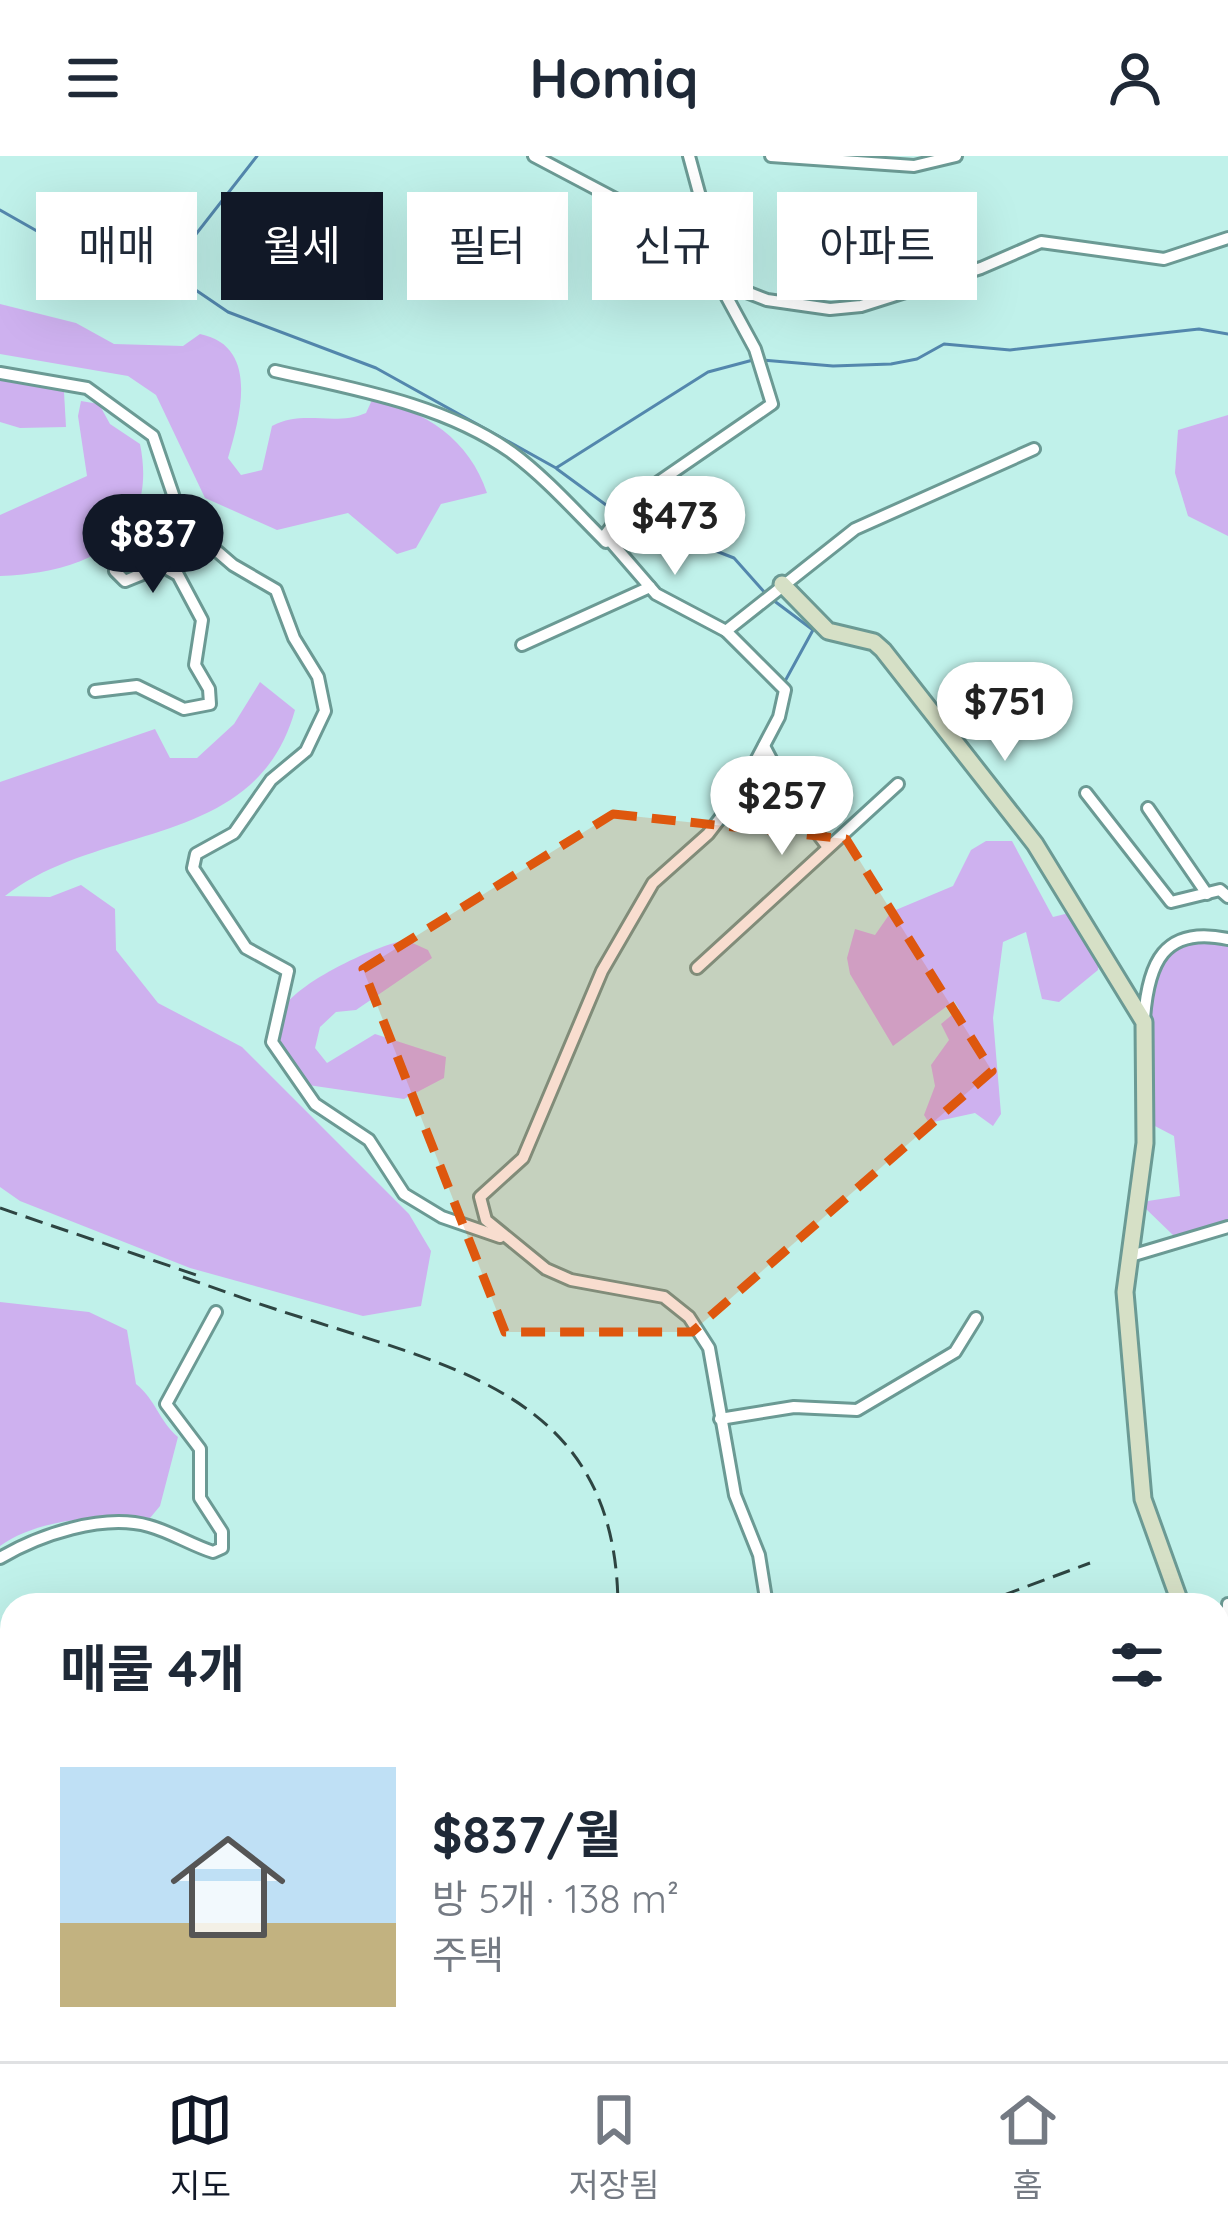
<!DOCTYPE html>
<html lang="ko">
<meta charset="utf-8">
<style>
:root{--surface:#fff;--page:#f2f2f3;--text:#1f2937;--muted:#747a83;--line:#e0e1e3;--accent:#111827}
body{margin:0;font-family:Quicksand,"Noto Sans KR",sans-serif;background:var(--page);color:var(--text);height:100vh;display:flex;flex-direction:column;font-size:45px;white-space:nowrap}
*{box-sizing:border-box;margin:0}
p{font-size:39px;color:var(--muted)}
.icon{flex:none;width:66px;height:66px;fill:none;stroke:currentColor;stroke-width:2;stroke-linecap:round;stroke-linejoin:round}
.map{position:relative;flex:1;overflow:hidden}
.side{position:absolute;left:0px;top:1437px;width:1230px;height:468px;display:flex;flex-direction:column;background:var(--surface);border-radius:36px 36px 0 0;box-shadow:0 12px 48px #0002}
.side>*{flex:none}
.hud{position:absolute;left:36px;top:36px;width:1158px;height:108px;display:flex;gap:24px}
.price{position:absolute;translate:-50% -102px;padding:0 27px;border-radius:42px;background:#fff;color:#222;font-size:39px;line-height:78px;filter:drop-shadow(0 3px 6px #0008)}
.price::after{content:'';position:absolute;left:50%;top:72px;width:36px;height:27px;margin-left:-18px;background:inherit;clip-path:polygon(0 0,100% 0,50% 100%)}
.price.active{background:var(--accent);color:#fff}
ul{padding:0;list-style:none}
li{display:flex;align-items:center;gap:36px;height:300px;padding:0 60px}
li span{display:grid;place-items:center;flex:none;width:336px;height:240px;border-radius:0px;color:#555}
li>.icon{margin-inline-start:auto}
span .icon{width:144px;height:144px;fill:#fffc;stroke-width:1}
li b{font-size:51px}
h2{display:flex;justify-content:space-between;align-items:center;height:144px;padding:0 60px;font-size:51px}
.pill{padding:0 42px;border-radius:0px;background:var(--surface);box-shadow:0 12px 48px #0002;font-size:42px;line-height:108px}
.pill.active{background:var(--accent);color:#fff}
header{display:flex;justify-content:space-between;align-items:center;height:156px;padding:0 60px;background:var(--surface);font-size:54px;font-weight:700}
.tab-bar{display:flex;justify-content:space-around;align-items:center;height:168px;border-top:3px solid var(--line);background:var(--surface);font-size:33px;color:var(--muted)}
.tab-bar a{display:grid;justify-items:center;gap:6px}
.tab-bar .active{color:var(--accent)}
.map>svg:first-child{display:block}
.green{fill:#ceb1ef}
.lines{fill:none;stroke-linecap:round;stroke-linejoin:round}
.stream{stroke:#5387ad;stroke-width:3}
.canal{stroke:#6bade5;stroke-width:9}
.street-casing{stroke:#6b9a94;stroke-width:16}
.secondary-casing{stroke:#6b9a94;stroke-width:21}
.primary-casing{stroke:#fff;stroke-width:22}
.street{stroke:#fff;stroke-width:10}
.secondary{stroke:#d6e0c6;stroke-width:15}
.primary{stroke:#aec08c;stroke-width:16}
.rail{stroke:#2e4542;stroke-width:3;stroke-dasharray:18 9;stroke-linecap:butt}
.marked{fill:#de570e;fill-opacity:0.2;stroke:#de570e;stroke-width:9;stroke-dasharray:24 15;stroke-linejoin:round}
</style>
<header><svg class="icon" aria-label="menu" viewBox="0 0 24 24"><path d="M4 6h16M4 12h16M4 18h16"/></svg>Homiq<svg class="icon" aria-label="person" viewBox="0 0 24 24"><circle cx="12" cy="8" r="4"/><path d="M4 21q1-7 8-7t8 7"/></svg></header>
<div class="map">
<svg width="1228" height="1905" viewBox="0 0 1228 1905">
<rect width="100%" height="100%" fill="#c0f1ea"/>
<g class="green">
<path d="M0,148L76,167L114,188L183,190L200,178C259,190 241,258 228,302L241,319L262,314L272,270C304,253 334,271 366,257L372,244C424,253 470,284 487,337L441,348L416,392L397,398L348,357L277,374L205,342L156,239L128,220L0,198Z"/>
<path d="M0,221L64,236L66,271L20,272L0,266Z"/>
<path d="M81,245L99,248L110,268L140,288C160,386 83,417 0,420V359L87,320L78,260Z"/>
<path d="M1228,259V380L1188,360L1175,317L1178,274Z"/>
<path d="M260,526L295,554C256,694 102,665 5,740L50,741L81,729L115,753L116,794L158,847L242,891L409,1058L431,1095L421,1150L363,1160L190,1112L20,1045L0,1031V626L155,573L170,602H197L234,568Z"/>
<path d="M986,685H1012L1053,761L1069,757L1098,798V814L1059,846L1042,843L1026,776L1003,786L993,862L1001,958L993,970L975,957L929,967L924,959L935,930L931,909L949,884L941,868L959,853L954,845L893,890L850,818L847,802L855,773L875,779L891,756L953,730L971,694Z"/>
<path d="M406,784L428,794L432,802L356,854L336,856L320,871L315,892L327,907L375,878L446,901L444,922L404,943L308,929C294,911 272,886 279,861C286,830 377,789 406,784Z"/>
<path d="M1199,784L1228,790V1064L1174,1080L1144,1051L1148,1045L1180,1040L1174,980L1153,969C1152,931 1140,849 1153,815C1161,796 1181,789 1199,784Z"/>
<path d="M0,1146L89,1156L127,1174L136,1228C156,1244 159,1265 178,1281L160,1350L150,1362C102,1359 39,1362 0,1390Z"/>
</g>
<g class="lines">
<g class="stream">
<path d="M0,54L44,79L100,77L131,90L228,156L376,212L556,312L708,216L753,204"/>
<path d="M168,114L257,0"/>
<path d="M762,204L833,210L891,208L917,203L944,188L1010,194L1199,173L1228,178"/>
<path d="M557,313L617,357"/>
<path d="M626,360L734,402L766,438"/>
<path d="M773,444L813,474L784,527"/>
<path d="M775,556L780,536"/>
</g>
<g class="canal">
<path d="M1218,1653L1228,1669"/>
<path d="M524,1905L530,1893"/>
</g>
<defs>
<g id="street">
<path d="M534,0L659,66L705,116L721,126L767,144L830,153L861,150L981,112L1041,86L1164,103L1228,82"/>
<path d="M689,0L704,55L716,75L717,123L755,193L772,248L631,345L605,379L656,438L726,475"/>
<path d="M771,0L914,10L956,0"/>
<path d="M275,215C354,233 443,248 511,296C546,322 575,355 606,386"/>
<path d="M0,217L87,232L153,280L182,365L233,409L276,434L294,482L318,521L325,555L306,595L271,624L234,677L196,698L193,712L246,792L288,815L272,886L315,948L369,984L404,1038L442,1061L500,1081"/>
<path d="M522,489L650,431"/>
<path d="M95,535L137,530L184,553L210,548L209,533L195,509L202,464L178,419L162,410L125,425L115,415L128,399L182,365"/>
<path d="M764,590L793,645L827,690"/>
<path d="M1086,637L1171,746L1220,734L1228,741"/>
<path d="M1148,652L1207,738"/>
<path d="M697,812L898,628"/>
<path d="M1144,863C1148,808 1163,769 1228,783"/>
<path d="M1134,1099L1228,1071"/>
<path d="M720,1263L794,1251L857,1254L955,1196L976,1162"/>
<path d="M0,1402C39,1379 103,1357 149,1370C171,1376 191,1389 213,1396L222,1392V1376L200,1342V1293L166,1248L216,1156"/>
<path d="M767,1449L759,1399L735,1339L709,1192L689,1161L664,1141L571,1124L546,1113L486,1064L480,1041L523,1002L602,815L653,727L708,678L738,639L779,561L785,534L726,475L855,373L1034,293"/>
<path d="M1228,1493V1448"/>
<path d="M0,1697L12,1676"/>
<path d="M0,1766H12"/>
<path d="M331,1905L342,1893"/>
</g>
<g id="secondary">
<path d="M782,428L828,475L874,486L883,494L1035,688L1144,866L1145,987L1125,1136L1143,1343L1181,1449"/>
<path d="M1218,1540L1228,1565"/>
</g>
<g id="primary">
<path d="M1218,1796L1228,1791"/>
<path d="M968,1905L993,1893"/>
</g>
</defs>
<use href="#street" class="street-casing"/>
<use href="#secondary" class="secondary-casing"/>
<use href="#primary" class="primary-casing"/>
<use href="#street" class="street"/>
<use href="#secondary" class="secondary"/>
<use href="#primary" class="primary"/>
<g class="rail">
<path d="M0,1052L199,1120"/>
<path d="M183,1121C226,1136 269,1152 313,1165C469,1215 616,1248 618,1449"/>
<path d="M977,1449L1090,1407"/>
<path d="M1218,1688L1228,1684"/>
<path d="M521,1905L525,1893"/>
<path d="M723,1905L745,1893"/>
</g>
</g>
<path class="marked" d="M613,658L846,683L992,915L692,1176H505L363,813Z"/>
</svg>
<b class="price" style="left:675px;top:422px">$473</b>
<b class="price active" style="left:153px;top:440px">$837</b>
<b class="price" style="left:1005px;top:608px">$751</b>
<b class="price" style="left:782px;top:702px">$257</b>
<div class="hud">
<a class="pill">매매</a>
<a class="pill active">월세</a>
<a class="pill">필터</a>
<a class="pill">신규</a>
<a class="pill">아파트</a>
</div>
<section class="side">
<h2>매물 4개<svg class="icon" aria-label="filters" viewBox="0 0 24 24"><path d="M4 7h16M4 17h16"/><circle cx="9" cy="7" r="2"/><circle cx="15" cy="17" r="2"/></svg></h2>
<ul>
<li><span style="background:linear-gradient(#bfe0f5 65%,#c2b280 0)"><svg class="icon" aria-label="home" viewBox="0 0 24 24"><path d="M3 11l9-7 9 7M6 9v11h12V9"/></svg></span><div><b>$837/월</b><p>방 5개 · 138 m²</p><p>주택</p></div></li>
</ul>
</section>
</div>
<nav class="tab-bar">
<a class="active"><svg class="icon" aria-label="map" viewBox="0 0 24 24"><path d="M3 6l6-2 6 2 6-2v14l-6 2-6-2-6 2zM9 4v14M15 6v14"/></svg>지도</a>
<a><svg class="icon" aria-label="saved" viewBox="0 0 24 24"><path d="M7 4h10v16l-5-4-5 4z"/></svg>저장됨</a>
<a><svg class="icon" aria-label="home" viewBox="0 0 24 24"><path d="M3 11l9-7 9 7M6 9v11h12V9"/></svg>홈</a>
</nav>
